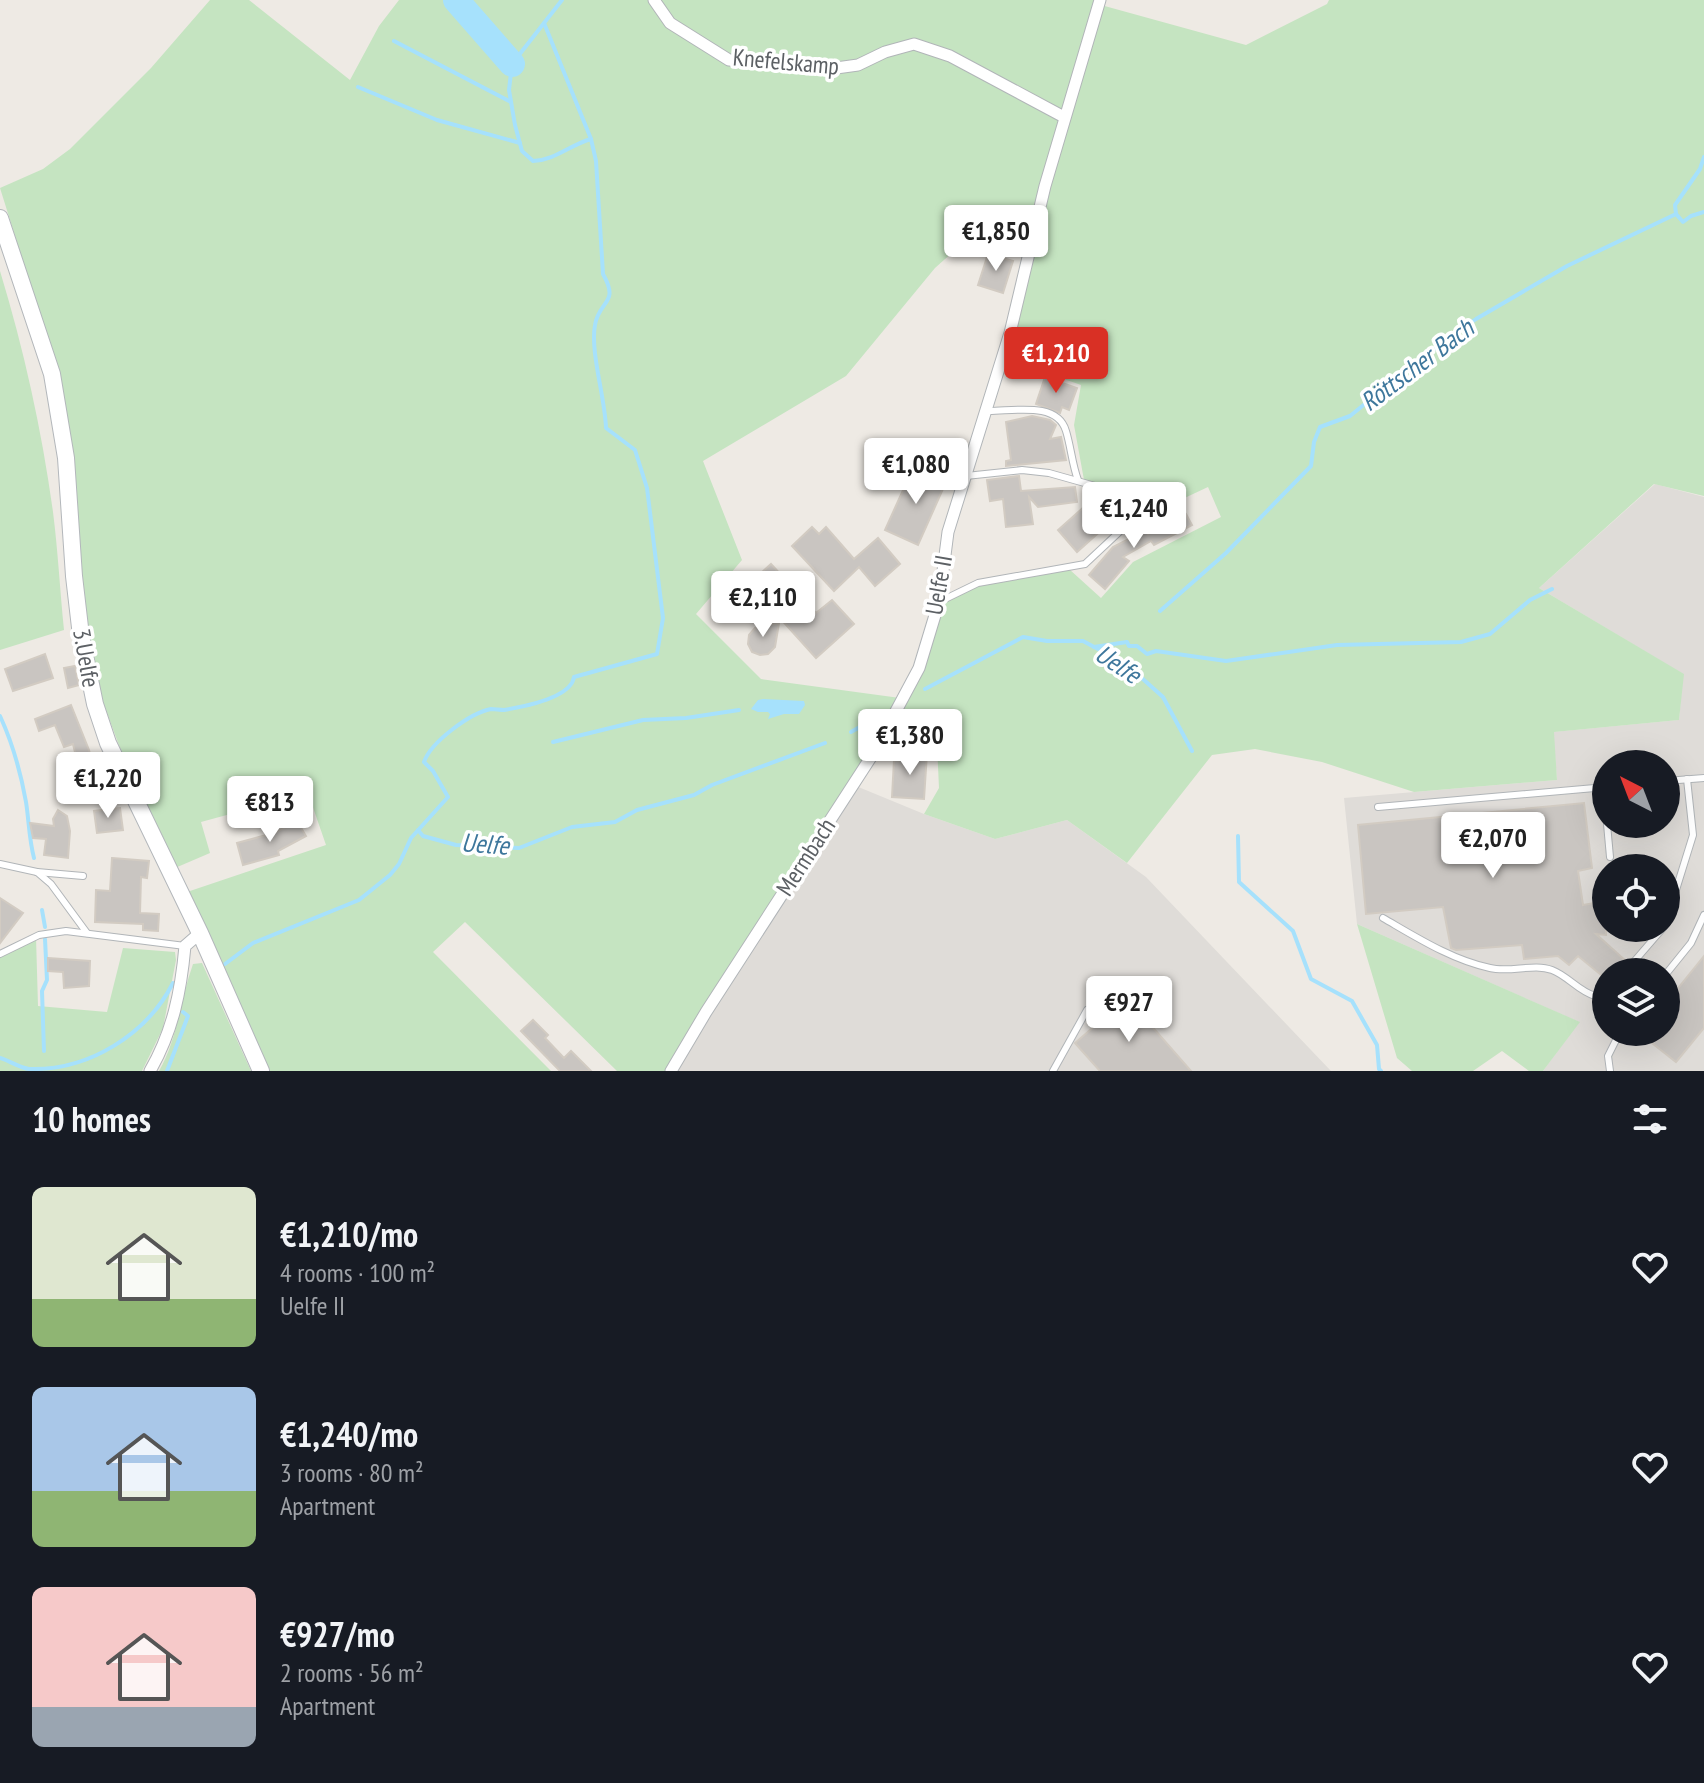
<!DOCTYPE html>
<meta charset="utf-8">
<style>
:root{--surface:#171b24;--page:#242831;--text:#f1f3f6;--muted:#9ea1a6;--accent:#d93025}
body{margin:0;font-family:"PT Sans Narrow",sans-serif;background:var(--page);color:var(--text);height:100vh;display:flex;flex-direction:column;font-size:30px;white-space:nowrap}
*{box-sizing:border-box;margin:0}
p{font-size:26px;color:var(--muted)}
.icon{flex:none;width:44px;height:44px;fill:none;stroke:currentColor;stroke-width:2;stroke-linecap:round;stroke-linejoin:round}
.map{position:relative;height:1071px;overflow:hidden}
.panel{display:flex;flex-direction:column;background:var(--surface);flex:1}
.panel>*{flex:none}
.needle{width:52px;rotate:318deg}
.controls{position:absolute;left:1592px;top:750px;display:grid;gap:16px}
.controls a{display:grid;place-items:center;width:88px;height:88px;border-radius:50%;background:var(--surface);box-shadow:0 8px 32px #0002;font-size:40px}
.price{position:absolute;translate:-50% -68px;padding:0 18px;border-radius:8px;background:#fff;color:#222;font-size:26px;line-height:52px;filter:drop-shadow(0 2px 4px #0008)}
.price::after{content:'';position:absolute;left:50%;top:48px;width:24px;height:18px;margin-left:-12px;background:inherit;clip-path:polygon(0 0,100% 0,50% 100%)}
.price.active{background:var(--accent);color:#fff}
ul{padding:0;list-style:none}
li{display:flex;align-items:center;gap:24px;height:200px;padding:0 32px}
li span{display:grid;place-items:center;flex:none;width:224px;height:160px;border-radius:12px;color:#555}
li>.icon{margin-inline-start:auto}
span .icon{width:96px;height:96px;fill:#fffc;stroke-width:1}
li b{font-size:34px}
h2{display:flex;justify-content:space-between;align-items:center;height:96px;padding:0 32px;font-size:34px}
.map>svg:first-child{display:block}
.industrial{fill:#dfdcd8;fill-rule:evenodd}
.green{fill:#c5e4c1}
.water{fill:#a6e1fc}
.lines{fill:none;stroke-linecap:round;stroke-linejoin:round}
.stream{stroke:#a6e1fc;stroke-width:4}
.river{stroke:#a6e1fc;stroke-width:26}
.building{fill:#c9c5c1;stroke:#d2cbc2;stroke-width:2}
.lane-casing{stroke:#b1b5b8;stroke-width:8}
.street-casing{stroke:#b1b5b8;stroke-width:13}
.secondary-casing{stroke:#b3b7bb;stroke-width:18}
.lane{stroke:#fff;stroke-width:6}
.street{stroke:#fff;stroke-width:11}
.secondary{stroke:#fff;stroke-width:16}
.labels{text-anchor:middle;stroke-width:7;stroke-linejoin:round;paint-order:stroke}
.street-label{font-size:24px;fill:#5c6064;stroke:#fff}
.water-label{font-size:26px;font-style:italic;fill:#3e779c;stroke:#fff}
</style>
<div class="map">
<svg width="1704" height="1071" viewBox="0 0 1704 1071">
<rect width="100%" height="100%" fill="#eeeae4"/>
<g class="industrial">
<path d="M1655,484L1704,497V1071H1543L1579,1022L1357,924L1344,798L1557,780L1553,732L1679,720L1683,674L1539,588ZM1606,764H1666V824H1606ZM1606,868H1666V928H1606ZM1606,972H1666V1032H1606Z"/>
<path d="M856,786L924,814L995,839L1067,820L1146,877L1331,1071H674Z"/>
</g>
<g class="green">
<path d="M210,0H249L350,80L379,26L399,0H651L710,53L830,71L898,49H924L1061,119L1039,208L1001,209L935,268L846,376L703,461L742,560L696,614L761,679L900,698L845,791L665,1071H617L465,922L433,952L551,1071H270L187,892L326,845L308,793L201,822L210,853L175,868L120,748L104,705L87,634L58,373L0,188L43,169L70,149L151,68Z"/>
<path d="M656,0H1096L1062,112L925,45L845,67L739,61L685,33Z"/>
<path d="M1329,0H1704V496L1654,484L1539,588L1684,674L1679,720L1554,732L1557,780L1414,792L1322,762L1255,749L1212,755L1127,863L1067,820L995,839L924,814L939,788L937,744L884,740L941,603L979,585L1069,569L1101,598L1133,562L1221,517L1208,487L1144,517L1143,496L1084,480L1074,425L1081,385L1004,358L1048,187L1101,5L1246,45L1327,4Z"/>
<path d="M0,271C24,350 42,431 53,512C58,551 60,591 64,630L0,650Z"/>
<path d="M1357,924L1580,1022L1543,1071H1529L1502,1051L1473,1071H1412L1397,1058Z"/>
<path d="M36,937L38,1006L107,1012L123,948L175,952L176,960L163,1028L142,1071H0V955Z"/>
<path d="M202,963L251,1071H159C178,1038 180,1000 193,964Z"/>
</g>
<path class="water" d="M763,699L804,701L805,705L799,714H784L768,719L770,714L768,712H758L751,709L758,700Z"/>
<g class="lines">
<g class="stream">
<path d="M544,23L591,139"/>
<path d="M394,41L511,102"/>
<path d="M358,87L437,120L520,143"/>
<path d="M1676,214L1675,205L1700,169L1704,157"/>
<path d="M1676,214L1683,222L1691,216L1704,212"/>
<path d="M1160,611L1226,553L1311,466L1314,442L1320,427L1350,416L1419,360L1476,319L1567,266L1676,214"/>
<path d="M1094,647L1127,642L1129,646H1137L1147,654L1156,651L1226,661L1337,645L1461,642L1490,634L1530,600L1552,589"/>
<path d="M925,689L1023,637L1047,641H1083L1126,664L1163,697L1192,751"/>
<path d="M0,716C12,742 21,774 26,802C29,821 29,839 34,858"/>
<path d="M851,732L888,711"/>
<path d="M553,742L643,720L686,718L739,710"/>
<path d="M418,830L423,836L456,845L519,848L572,827L615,822L637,810L694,795L712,785L825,743"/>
<path d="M1238,836L1239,882L1293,931L1311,979L1352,1001L1377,1045L1379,1069L1381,1071"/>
<path d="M42,910L45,927"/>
<path d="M225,964L253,943L359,900L390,875L399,864L411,838L448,797L433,771L424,762C431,742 470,713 491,709C495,709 500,710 504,710C522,707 571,698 574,677L657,654L663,618L647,488L635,450L606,428C605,397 590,352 595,325C599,300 620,304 603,274L596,161L591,139C570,145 555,160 533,161L522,151L515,125L509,90L512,64L562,0"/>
<path d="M44,1051L42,991L47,980L45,939"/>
<path d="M0,1058C10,1061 20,1068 29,1069C89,1071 147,1034 173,983"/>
<path d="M167,1071L188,1016L183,1012"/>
</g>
<path class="river" d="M456,0L512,64"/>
</g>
<g class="building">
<path d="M988,254L1013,261L1003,293L978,285Z"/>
<path d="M1045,377L1077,388L1069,410L1062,407L1060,413L1036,404Z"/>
<path d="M1032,416L1050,420L1056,425L1050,439L1061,437L1066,460L1006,466V461L1011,460L1006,422Z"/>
<path d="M913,468L946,482L918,545L885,530Z"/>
<path d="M1019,476L1021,491L1075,487L1077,502L1038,507L1029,497L1033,524L1006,527L1003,499L990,501L987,480Z"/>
<path d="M1085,506L1104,528L1077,552L1058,530Z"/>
<path d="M1186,514L1192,525L1154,545L1151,541L1123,557L1129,561L1105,589L1089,575L1113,547L1146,530L1148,534Z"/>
<path d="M812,527L819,534L826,527L854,559L878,538L900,564L875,586L859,567L834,591L792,546Z"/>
<path d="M771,564L816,613L832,600L854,624L816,658L749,584Z"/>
<path d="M779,623L775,647L768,654L760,655L752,652L748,644L749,635L755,628Z"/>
<path d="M45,654L53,678L13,691L5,669Z"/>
<path d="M75,666L79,685L68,688L64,668Z"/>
<path d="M71,705L89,750L99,790L85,794L73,744L64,747L55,725L39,731L35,719Z"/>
<path d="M911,752L927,753L924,799L892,797L894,760L910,761Z"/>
<path d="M1584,803L1592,868L1578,871L1583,905L1594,903L1606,913V935L1596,934L1626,961L1617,972H1606V979L1578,956L1569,965L1558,956L1524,959L1522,945L1456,950L1451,948L1443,907L1366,914L1358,825Z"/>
<path d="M120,808L123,830L97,833L94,811Z"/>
<path d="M58,810L67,816L70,831L68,858L44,855L46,839L33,838L30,823L54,826L53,819Z"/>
<path d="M297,821L306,836L278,851L279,855L243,865L237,843L274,833Z"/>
<path d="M112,858L149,861L147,878L141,877L140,913L159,914L158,931L143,930V924L95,922L96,890L110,891Z"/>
<path d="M0,898L23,913L0,943Z"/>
<path d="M1704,956V1028L1676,1062L1638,1032H1666V1003Z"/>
<path d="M48,958L90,961L89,986L64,988L63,972L48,971Z"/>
<path d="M1127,998L1191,1071H1100L1075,1043Z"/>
<path d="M533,1020L548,1035L545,1038L564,1058L571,1051L591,1071H560L521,1031Z"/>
</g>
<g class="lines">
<defs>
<g id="lane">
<path d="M986,411C1010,412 1057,400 1066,431C1071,447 1072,464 1078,480"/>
<path d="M939,602L978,583L1085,564L1132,520C1138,509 1136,504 1127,495L1049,473L1022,470L966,476"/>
<path d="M1666,781L1704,778"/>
<path d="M1604,787L1606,814"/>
<path d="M1378,807L1606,787"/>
<path d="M1607,824L1610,857"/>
<path d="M0,864L37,872L51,884L87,933"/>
<path d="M37,872L83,876"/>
<path d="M1383,918C1416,937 1452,960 1490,968C1510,973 1534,963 1552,970C1568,976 1578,991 1595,996L1606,990"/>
<path d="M1666,922L1693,835L1687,779"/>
<path d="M0,954L39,935L66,931L185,946"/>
<path d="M1625,972L1663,928"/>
<path d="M1666,974L1691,943L1704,915"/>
<path d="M1053,1071L1087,1010"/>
<path d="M1610,1071L1608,1056L1620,1032"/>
</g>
<g id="street">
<path d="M654,0L670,23L729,60L829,69L858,65L885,52L914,44L950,56L1064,117"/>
<path d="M150,1071C173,1031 181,991 185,946L200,933"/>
<path d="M671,1071L706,1012L873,754L919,668L939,602L948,532L1010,333L1045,186L1100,0"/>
</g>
<path id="secondary" d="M0,218L52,374L66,458L74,576L81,636L95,704L108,743L200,933L261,1071"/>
</defs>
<use href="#lane" class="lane-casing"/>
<use href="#street" class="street-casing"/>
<use href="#secondary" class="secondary-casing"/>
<use href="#lane" class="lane"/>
<use href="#street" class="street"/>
<use href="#secondary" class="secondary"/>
</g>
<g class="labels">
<g class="street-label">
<text transform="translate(786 62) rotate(5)" y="8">Knefelskamp</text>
<text transform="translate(939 585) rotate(-80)" y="8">Uelfe II</text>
<text transform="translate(86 658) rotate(80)" y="8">3.Uelfe</text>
<text transform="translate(806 857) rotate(-57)" y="8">Mermbach</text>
</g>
<g class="water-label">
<text transform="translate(1417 365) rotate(-37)" y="9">Röttscher Bach</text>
<text transform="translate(1118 664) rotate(33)" y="9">Uelfe</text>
<text transform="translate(485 844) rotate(4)" y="9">Uelfe</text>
</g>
</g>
</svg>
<div class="controls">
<a><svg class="needle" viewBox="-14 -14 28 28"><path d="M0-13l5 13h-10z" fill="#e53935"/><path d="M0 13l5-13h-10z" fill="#9ea1a6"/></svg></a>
<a><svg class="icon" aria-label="locate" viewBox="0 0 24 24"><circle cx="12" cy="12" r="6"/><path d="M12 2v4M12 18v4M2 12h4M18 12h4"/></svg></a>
<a><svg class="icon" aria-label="layers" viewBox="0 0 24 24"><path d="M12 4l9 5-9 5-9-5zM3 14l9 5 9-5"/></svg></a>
</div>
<b class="price" style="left:996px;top:273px">€1,850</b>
<b class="price active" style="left:1056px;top:395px">€1,210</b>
<b class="price" style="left:916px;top:506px">€1,080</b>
<b class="price" style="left:1134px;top:550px">€1,240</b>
<b class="price" style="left:763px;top:639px">€2,110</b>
<b class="price" style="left:910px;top:777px">€1,380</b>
<b class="price" style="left:108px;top:820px">€1,220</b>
<b class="price" style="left:270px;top:844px">€813</b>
<b class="price" style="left:1493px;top:880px">€2,070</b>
<b class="price" style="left:1129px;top:1044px">€927</b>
</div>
<section class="panel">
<h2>10 homes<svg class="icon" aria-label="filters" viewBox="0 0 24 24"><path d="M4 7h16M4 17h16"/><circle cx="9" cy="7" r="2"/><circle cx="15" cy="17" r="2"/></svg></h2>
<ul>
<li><span style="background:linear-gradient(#dfe7d0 70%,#8fb573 0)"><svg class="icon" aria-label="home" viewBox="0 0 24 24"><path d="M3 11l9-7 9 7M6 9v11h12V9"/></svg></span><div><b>€1,210/mo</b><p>4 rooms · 100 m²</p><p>Uelfe II</p></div><svg class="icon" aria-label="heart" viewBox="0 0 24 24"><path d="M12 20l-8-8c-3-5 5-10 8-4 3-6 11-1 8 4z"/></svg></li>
<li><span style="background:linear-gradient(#a9c7e8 65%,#8fb573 0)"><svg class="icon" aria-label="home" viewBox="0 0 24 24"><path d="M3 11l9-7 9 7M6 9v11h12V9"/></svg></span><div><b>€1,240/mo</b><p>3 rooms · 80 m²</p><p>Apartment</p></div><svg class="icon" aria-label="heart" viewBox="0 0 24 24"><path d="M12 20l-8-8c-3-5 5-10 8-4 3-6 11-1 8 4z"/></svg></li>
<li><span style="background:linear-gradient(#f6c9c9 75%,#9aa5b1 0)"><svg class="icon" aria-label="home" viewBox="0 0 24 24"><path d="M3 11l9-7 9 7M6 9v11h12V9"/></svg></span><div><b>€927/mo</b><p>2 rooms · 56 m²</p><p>Apartment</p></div><svg class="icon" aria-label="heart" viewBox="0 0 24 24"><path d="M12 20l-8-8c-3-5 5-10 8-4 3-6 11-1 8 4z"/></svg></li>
</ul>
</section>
